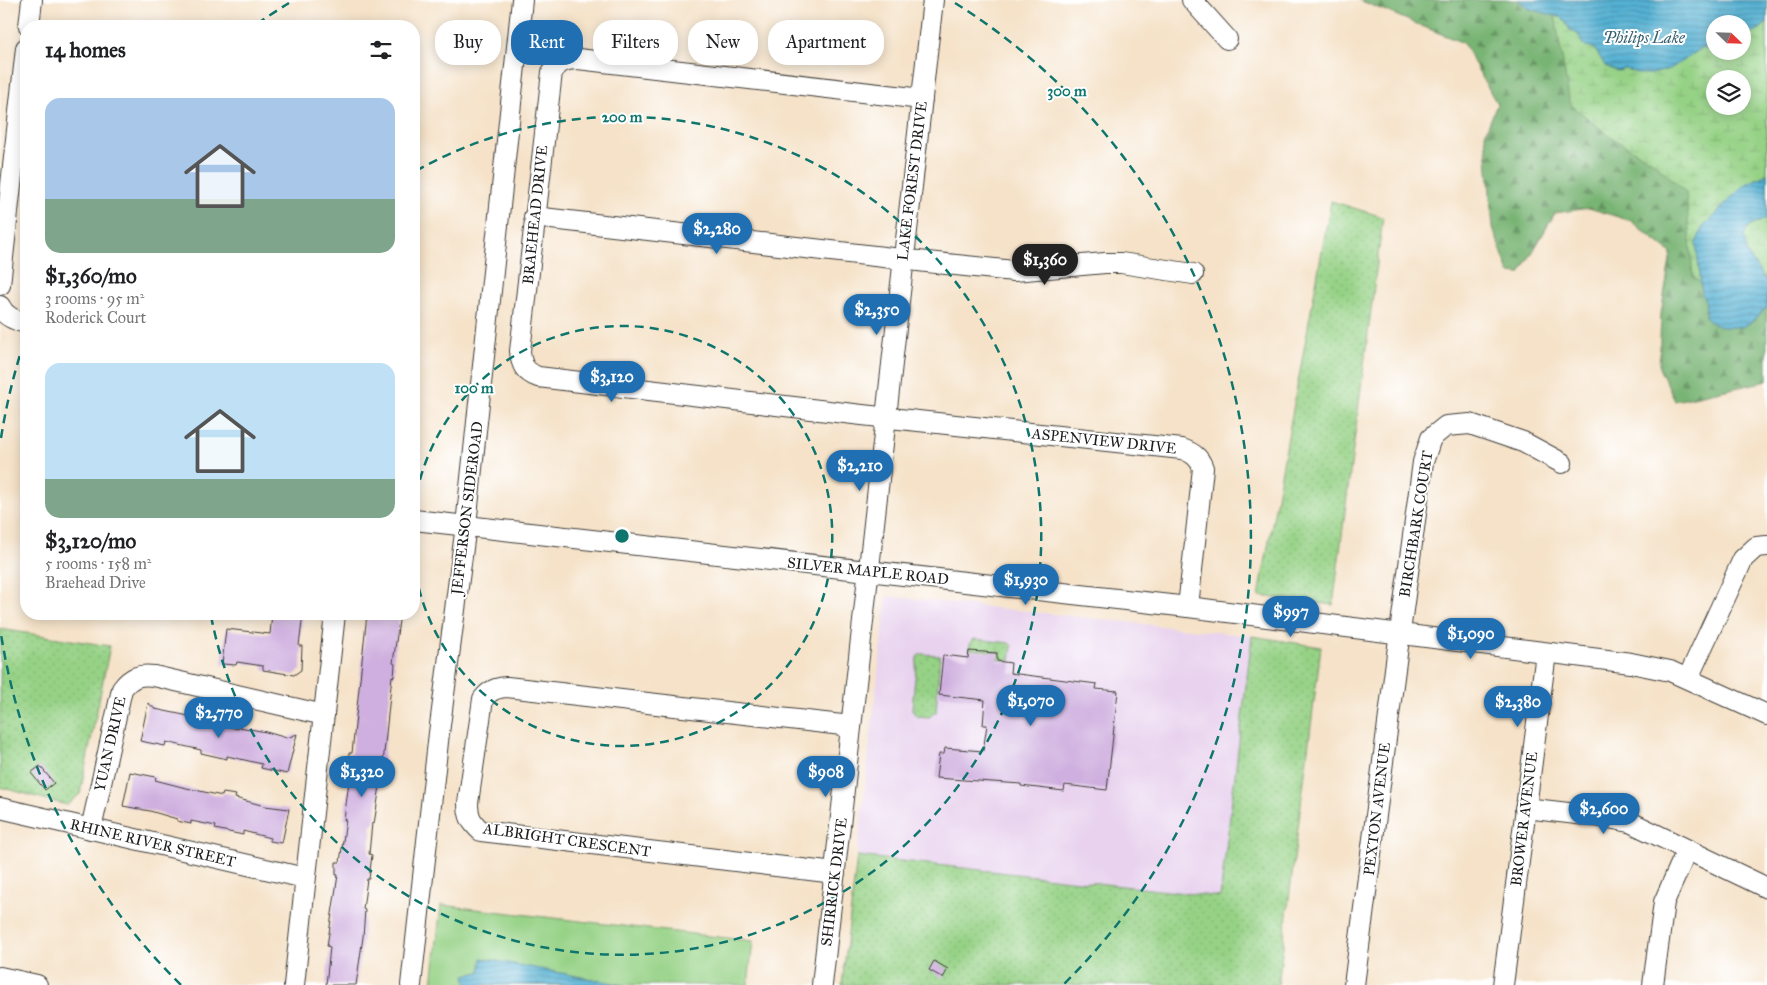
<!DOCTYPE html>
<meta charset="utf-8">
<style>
:root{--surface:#fff;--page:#f2f2f2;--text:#202124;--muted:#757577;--accent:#1f6fb2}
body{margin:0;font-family:"IM FELL Great Primer",serif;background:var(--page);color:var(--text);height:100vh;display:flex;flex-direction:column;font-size:19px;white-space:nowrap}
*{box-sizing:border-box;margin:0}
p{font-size:16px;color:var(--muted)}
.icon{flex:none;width:28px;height:28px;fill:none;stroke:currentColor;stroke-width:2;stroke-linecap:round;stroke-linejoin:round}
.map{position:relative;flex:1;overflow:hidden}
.side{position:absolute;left:20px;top:20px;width:400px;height:600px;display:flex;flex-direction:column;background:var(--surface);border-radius:20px;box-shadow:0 2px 12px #0003}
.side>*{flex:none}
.top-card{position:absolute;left:435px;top:20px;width:475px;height:45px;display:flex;gap:10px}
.needle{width:32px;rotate:113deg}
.controls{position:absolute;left:1706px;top:15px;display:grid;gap:10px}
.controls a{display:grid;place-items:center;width:45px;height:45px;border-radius:50%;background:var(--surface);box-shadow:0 2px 12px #0003;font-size:25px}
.price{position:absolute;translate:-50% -42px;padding:0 11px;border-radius:18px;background:var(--accent);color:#fff;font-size:16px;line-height:32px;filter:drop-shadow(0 1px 2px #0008)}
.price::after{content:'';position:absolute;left:50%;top:30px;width:15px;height:11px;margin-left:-8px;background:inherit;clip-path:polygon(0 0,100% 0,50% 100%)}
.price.current{background:#222;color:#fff}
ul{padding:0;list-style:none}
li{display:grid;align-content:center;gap:10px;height:265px;padding:0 25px}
li span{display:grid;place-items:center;height:155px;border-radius:15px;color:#555}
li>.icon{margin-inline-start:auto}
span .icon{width:90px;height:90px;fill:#fffc;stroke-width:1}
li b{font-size:21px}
h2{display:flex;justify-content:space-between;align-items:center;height:60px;padding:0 25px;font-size:21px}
.chip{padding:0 18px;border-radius:20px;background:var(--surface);box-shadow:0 2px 12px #0003;font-size:18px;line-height:45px}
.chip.current{background:var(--accent);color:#fff}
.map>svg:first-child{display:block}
.built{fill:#e8d2ee}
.grass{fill:#96d286;stroke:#597751}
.forest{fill:url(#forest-firs);stroke:#4a6848;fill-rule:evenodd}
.wetland{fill:url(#wetland-marsh);stroke:#597751;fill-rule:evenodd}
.park{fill:url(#park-dots);stroke:#597751}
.water{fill:url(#water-rules);stroke:#386678}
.building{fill:#cfafdf}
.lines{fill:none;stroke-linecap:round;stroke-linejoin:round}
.minor-casing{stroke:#3d3a36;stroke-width:22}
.minor{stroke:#fff;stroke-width:20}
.ring{fill:none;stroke:#0f766e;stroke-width:2.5;stroke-dasharray:9 6}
.labels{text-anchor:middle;stroke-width:4;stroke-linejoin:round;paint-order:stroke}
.street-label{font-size:15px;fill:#1c1c1c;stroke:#fff}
.water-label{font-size:16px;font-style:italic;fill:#355f6e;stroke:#fff}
.centre{fill:#0f766e;stroke:#fff;stroke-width:2.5}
.ring-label{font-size:15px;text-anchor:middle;font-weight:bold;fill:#0f766e;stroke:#fff;stroke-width:4;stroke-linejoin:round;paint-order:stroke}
</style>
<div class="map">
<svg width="1767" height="985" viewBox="0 0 1767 985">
<defs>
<pattern id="forest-firs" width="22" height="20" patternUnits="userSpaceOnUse" patternTransform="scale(1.25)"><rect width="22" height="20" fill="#78b473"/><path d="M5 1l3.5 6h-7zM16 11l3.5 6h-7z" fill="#62925e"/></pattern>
<pattern id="wetland-marsh" width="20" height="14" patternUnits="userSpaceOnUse" patternTransform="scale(1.25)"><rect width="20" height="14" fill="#96d286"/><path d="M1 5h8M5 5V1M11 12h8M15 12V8" fill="none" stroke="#81b473"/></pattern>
<pattern id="park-dots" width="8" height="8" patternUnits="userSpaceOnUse" patternTransform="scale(1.25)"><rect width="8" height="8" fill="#96d286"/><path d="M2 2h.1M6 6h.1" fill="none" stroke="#81b473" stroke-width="1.8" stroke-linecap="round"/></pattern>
<pattern id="water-rules" width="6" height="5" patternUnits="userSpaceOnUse" patternTransform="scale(1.25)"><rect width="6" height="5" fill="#54b1d3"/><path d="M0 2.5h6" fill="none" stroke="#458faa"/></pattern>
</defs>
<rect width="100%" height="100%" fill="#fff"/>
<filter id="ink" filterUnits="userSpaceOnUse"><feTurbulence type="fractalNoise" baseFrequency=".02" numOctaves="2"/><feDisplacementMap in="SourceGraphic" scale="10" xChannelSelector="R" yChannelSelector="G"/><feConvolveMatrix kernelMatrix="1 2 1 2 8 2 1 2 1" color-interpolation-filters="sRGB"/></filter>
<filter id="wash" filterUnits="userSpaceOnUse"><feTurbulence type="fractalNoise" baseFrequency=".0096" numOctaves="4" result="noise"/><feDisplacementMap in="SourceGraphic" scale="20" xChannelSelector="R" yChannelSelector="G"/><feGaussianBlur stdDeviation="1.12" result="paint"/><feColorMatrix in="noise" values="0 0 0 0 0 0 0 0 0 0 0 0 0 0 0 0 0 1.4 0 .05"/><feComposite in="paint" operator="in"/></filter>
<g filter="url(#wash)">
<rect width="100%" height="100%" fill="#f5e2c8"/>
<path class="built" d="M887,596L1252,636L1221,897L857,856Z"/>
<path class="grass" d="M441,905L753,941L748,985H432Z"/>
<path class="forest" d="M1359,0H1547L1715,51H1742L1767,5V381L1675,401L1659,368L1661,314L1671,253L1631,221L1589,208L1555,213L1520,274L1509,273L1493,228L1485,134L1497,104L1463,43ZM1715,79H1742V106H1715Z"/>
<path class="wetland" d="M1553,4L1715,40V51H1742L1743,24L1767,5V273L1754,283L1723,293L1693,278L1686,192L1651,160L1612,138L1570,104ZM1715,79H1742V106H1715Z"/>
<g class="park">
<path d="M1331,201L1383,217L1333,605L1259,596Z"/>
<path d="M0,629L110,646L80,794L67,805L0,787Z"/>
<path d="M1252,636L1321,647L1278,985H842L857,856L1220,897Z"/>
<path d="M975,639L1009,643L1012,646L1010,661L998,659L999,652L969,649L971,641Z"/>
<path d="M920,654L940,655L936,712L929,717L916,716L912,709L917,658Z"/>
</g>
<g class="water">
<path d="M1518,0H1767V23L1760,29L1743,37L1742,24H1715V48L1711,50L1702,48L1670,69L1652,74H1641L1625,69L1618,71L1606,67L1594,48L1583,45L1578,34L1570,30L1563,18L1530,9Z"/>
<path d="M1767,174V218L1747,228L1744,236L1747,253L1767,283V307L1750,323L1742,327H1722L1713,324L1705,317L1706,303L1702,294L1696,244L1702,228L1744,185Z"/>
<path d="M482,958L624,985H467L465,975L480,972Z"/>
</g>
<g id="blocks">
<g class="building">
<path d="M272,614H303L299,646H302L301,670L294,675L263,670V666L237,662L236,665L222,664L226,629L270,634Z"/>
<path d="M367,614H400L393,663L395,664L394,677L392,676L382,773L374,824L372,823L369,854L372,855L369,879H367L363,909L365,910L363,937L356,985H326L330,947L327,946L338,875H336V862H340L346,820H344L351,766H348L349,753H352Z"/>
<path d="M969,651L997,653V661L1011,663L1010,673L1097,684L1096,689L1118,691L1107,790L1065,785L1064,791L1021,786V784L936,778L939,754H944L945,748L983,751L987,725H983L985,700L939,695L943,655L968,658Z"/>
<path d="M148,703L155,709L203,719V721L238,729L239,727L266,732L287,738L297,734L287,774L261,768L262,764L227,756V759L201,753V750L166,742L165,746L140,741Z"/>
<path d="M40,766L54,783L45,790L31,773Z"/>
<path d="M130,772L156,777L155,780L182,787L222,796L223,793L236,795L235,798L265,806L289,809L282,843L270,841V838L243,831V835L215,829L216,826L191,821V824L177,821V819L150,811L123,806Z"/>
<path d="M934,961L948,969L943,978L929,970Z"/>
</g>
</g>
</g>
<g filter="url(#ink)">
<use href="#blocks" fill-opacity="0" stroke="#3d3a36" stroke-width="1"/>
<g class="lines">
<defs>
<g id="minor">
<path d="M1192,0L1227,39"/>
<path d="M29,26L32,0"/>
<path d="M922,99L578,59C565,59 559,62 552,72L520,351C521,365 525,372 538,377L862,415L1182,449C1193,453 1199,457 1203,468L1188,607"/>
<path d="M534,217L927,262L1014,271L1105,263H1121L1193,274"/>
<path d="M0,285L26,48"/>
<path d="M0,306C5,317 15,320 26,323"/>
<path d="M414,520L1188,607L1631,663L1670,671L1767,715"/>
<path d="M1688,678L1743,559L1756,547L1767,546"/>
<path d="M0,808L305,878"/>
<path d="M1525,808L1603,817L1630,822L1767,888"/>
<path d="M91,829L122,689C131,677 139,674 154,676L324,715"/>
<path d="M835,873L481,831C471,822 468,816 468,803L483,699C490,690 496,688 507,687L851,726"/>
<path d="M0,977L37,985"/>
<path d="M294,985L335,614"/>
<path d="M411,985L439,733L466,525L522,0"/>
<path d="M822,985L933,0"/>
<path d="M1354,985L1397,654L1423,462L1431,438L1446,426L1470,424L1523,442L1562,463"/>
<path d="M1503,985L1546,653"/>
<path d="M1653,985L1664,902L1687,850"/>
</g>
</defs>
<use href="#minor" class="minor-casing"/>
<use href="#minor" class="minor"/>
</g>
</g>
<g class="ring">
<path d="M414 509A210 210 0 1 1 414 563"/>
<path d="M416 171A419 419 0 1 1 211 616"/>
<path d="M181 985A629 629 0 0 1 1 634M1 438A629 629 0 0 1 26 336M257 24A629 629 0 0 1 289 3M955 3A629 629 0 0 1 1063 985"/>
</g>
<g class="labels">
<g class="street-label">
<text transform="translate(912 181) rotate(-83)" y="5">LAKE FOREST DRIVE</text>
<text transform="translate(535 215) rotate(-84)" y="5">BRAEHEAD DRIVE</text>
<text transform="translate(1104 441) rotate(6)" y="5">ASPENVIEW DRIVE</text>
<text transform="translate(467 508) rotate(-83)" y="5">JEFFERSON SIDEROAD</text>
<text transform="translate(1416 524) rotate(-81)" y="5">BIRCHBARK COURT</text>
<text transform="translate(868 571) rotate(6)" y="5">SILVER MAPLE ROAD</text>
<text transform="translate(110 744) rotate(-77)" y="5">YUAN DRIVE</text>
<text transform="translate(1377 809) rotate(-83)" y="5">PEXTON AVENUE</text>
<text transform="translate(1524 819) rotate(-83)" y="5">BROWER AVENUE</text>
<text transform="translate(567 840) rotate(8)" y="5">ALBRIGHT CRESCENT</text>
<text transform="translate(153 843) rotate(13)" y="5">RHINE RIVER STREET</text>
<text transform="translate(834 882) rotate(-83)" y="5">SHIRRICK DRIVE</text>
</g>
<g class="water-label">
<text x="1644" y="43">Philips Lake</text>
</g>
</g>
<circle cx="622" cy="536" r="8" class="centre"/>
<g class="ring-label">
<text x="1067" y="96">300 m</text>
<text x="622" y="122">200 m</text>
<text x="474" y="393">100 m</text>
</g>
</svg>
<div class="controls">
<a><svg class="needle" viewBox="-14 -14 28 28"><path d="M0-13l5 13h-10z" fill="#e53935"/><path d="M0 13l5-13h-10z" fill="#757577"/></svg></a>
<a><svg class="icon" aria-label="layers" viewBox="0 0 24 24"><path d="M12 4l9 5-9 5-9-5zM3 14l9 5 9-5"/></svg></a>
</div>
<b class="price" style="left:717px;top:255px">$2,280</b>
<b class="price current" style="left:1045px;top:286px">$1,360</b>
<b class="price" style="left:877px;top:336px">$2,350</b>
<b class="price" style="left:612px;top:403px">$3,120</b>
<b class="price" style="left:860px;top:492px">$2,210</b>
<b class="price" style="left:1026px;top:606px">$1,930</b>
<b class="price" style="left:1291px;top:638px">$997</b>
<b class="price" style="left:1471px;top:660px">$1,090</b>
<b class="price" style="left:1031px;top:727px">$1,070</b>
<b class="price" style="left:1518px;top:728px">$2,380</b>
<b class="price" style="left:219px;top:739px">$2,770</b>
<b class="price" style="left:362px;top:798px">$1,320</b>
<b class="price" style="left:826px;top:798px">$908</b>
<b class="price" style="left:1604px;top:835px">$2,600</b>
<div class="top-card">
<a class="chip">Buy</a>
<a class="chip current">Rent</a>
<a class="chip">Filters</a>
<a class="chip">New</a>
<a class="chip">Apartment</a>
</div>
<section class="side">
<h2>14 homes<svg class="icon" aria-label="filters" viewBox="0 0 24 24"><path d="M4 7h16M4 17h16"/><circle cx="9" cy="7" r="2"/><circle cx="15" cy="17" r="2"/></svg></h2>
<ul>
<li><span style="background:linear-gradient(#a9c7e8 65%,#7fa58c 0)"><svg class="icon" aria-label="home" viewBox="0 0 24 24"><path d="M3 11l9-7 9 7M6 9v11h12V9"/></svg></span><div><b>$1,360/mo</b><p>3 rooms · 95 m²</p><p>Roderick Court</p></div></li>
<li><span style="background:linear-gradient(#bfe0f5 75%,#7fa58c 0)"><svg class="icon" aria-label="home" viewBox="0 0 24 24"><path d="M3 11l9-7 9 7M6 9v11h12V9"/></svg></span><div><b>$3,120/mo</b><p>5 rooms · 158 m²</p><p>Braehead Drive</p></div></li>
</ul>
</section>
</div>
